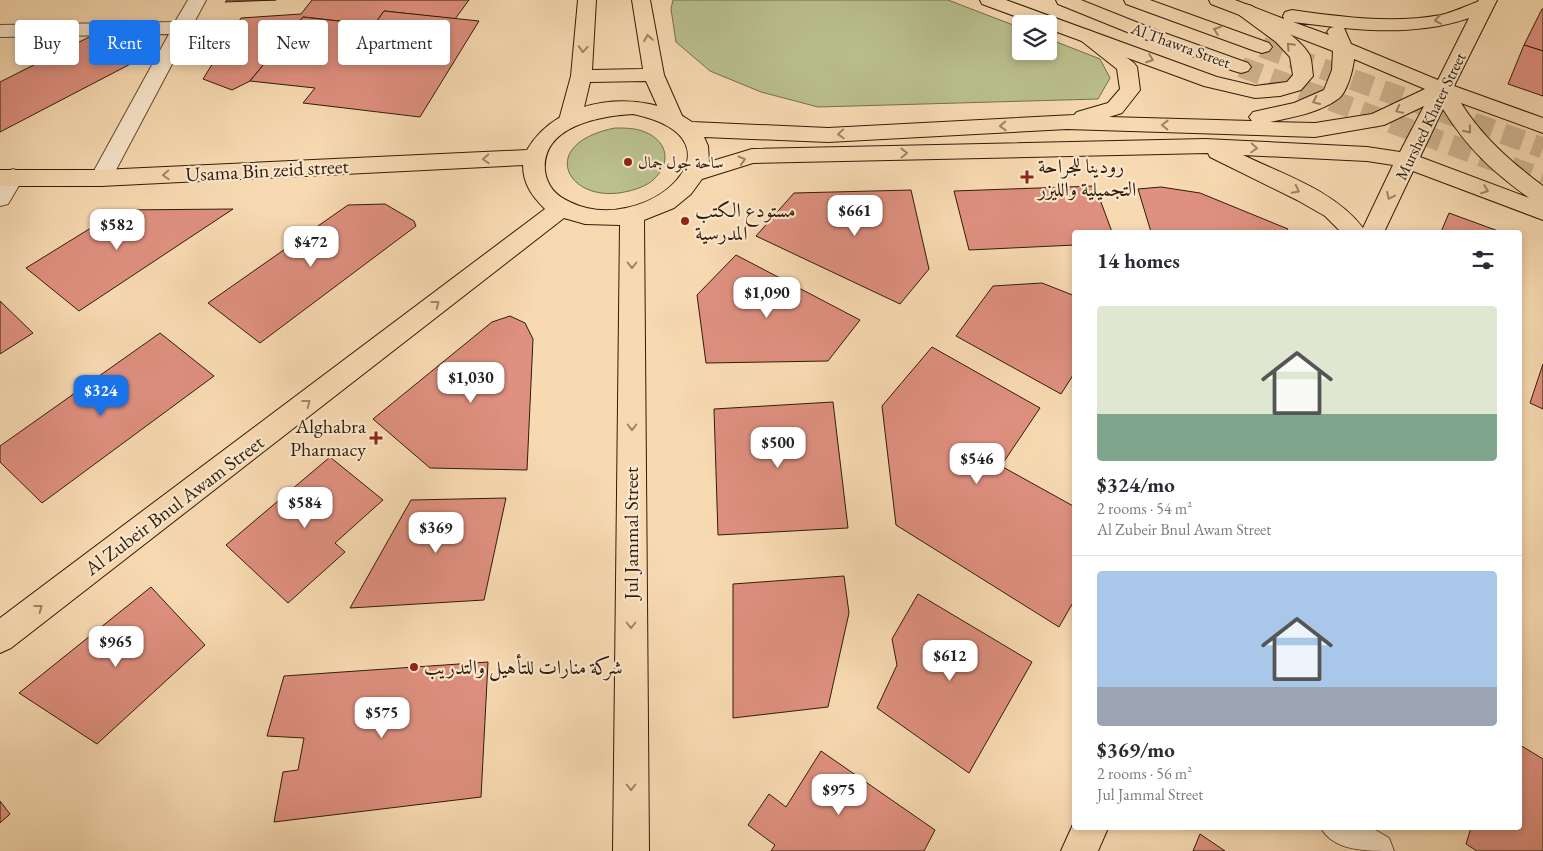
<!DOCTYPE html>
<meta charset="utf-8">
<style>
:root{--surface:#fff;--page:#f2f2f3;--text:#2b2b33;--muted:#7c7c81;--line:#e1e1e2;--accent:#1a73e8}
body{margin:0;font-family:"EB Garamond",Amiri,serif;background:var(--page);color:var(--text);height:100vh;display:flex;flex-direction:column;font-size:19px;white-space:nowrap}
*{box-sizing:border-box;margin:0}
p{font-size:16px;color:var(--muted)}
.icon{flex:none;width:28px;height:28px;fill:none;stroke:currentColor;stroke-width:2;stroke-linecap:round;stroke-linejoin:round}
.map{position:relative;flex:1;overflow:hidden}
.sheet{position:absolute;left:1072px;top:230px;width:450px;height:600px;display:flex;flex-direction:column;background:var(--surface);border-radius:5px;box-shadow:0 2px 8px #0003}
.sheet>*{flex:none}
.banner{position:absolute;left:15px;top:20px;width:475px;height:45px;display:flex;gap:10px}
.fabs{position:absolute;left:1012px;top:15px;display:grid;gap:10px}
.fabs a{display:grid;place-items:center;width:45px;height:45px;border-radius:5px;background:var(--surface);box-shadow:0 2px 8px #0003;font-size:25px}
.price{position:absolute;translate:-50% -42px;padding:0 11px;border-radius:10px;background:#fff;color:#222;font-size:16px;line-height:32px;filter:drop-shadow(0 1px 2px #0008)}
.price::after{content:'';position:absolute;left:50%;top:30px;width:15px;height:11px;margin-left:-8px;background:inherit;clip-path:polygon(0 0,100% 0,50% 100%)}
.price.on{background:var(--accent);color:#fff}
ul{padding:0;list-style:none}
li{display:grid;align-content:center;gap:10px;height:265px;padding:0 25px}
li+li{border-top:1px solid var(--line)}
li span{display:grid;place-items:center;height:155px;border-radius:5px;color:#555}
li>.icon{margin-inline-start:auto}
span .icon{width:90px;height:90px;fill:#fffc;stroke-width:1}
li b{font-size:21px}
h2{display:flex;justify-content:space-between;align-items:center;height:60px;padding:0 25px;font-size:21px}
.tag{padding:0 18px;border-radius:5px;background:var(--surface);box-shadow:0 2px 8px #0003;font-size:18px;line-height:45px}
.tag.on{background:var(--accent);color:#fff}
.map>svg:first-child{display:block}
.green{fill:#bac08e;stroke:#756e4c}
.building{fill:#df9080;stroke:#301c09}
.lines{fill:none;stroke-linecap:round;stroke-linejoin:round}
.highway-tunnel{stroke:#d0b490;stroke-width:21;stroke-dasharray:21 11;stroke-linecap:butt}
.minor-casing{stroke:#624c33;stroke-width:2}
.major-casing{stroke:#301c09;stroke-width:2}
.highway-casing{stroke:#301c09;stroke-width:2}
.minor{fill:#fae7cd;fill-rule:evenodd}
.major{fill:#f8dab2;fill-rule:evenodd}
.highway{fill:#f8dab2;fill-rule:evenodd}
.oneway{stroke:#9e8466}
.poi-dot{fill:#8f2418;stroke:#fae7cd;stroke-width:2}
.labels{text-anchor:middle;stroke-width:4.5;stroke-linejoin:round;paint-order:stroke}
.far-street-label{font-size:16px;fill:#301c09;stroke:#fae7cd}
.far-poi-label{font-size:16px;fill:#301c09;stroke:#fae7cd;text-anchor:start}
.poi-label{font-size:20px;fill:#301c09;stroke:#fae7cd;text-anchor:start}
.street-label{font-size:20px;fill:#301c09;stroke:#fae7cd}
</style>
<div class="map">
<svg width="1543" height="851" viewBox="0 0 1543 851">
<rect width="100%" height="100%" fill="#f8dab2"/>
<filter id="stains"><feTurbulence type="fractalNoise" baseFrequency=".004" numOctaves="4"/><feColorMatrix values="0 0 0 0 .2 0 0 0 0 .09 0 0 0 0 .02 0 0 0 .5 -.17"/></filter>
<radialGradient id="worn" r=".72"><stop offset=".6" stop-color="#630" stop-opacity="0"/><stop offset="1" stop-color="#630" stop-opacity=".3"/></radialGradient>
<g class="green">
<path d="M673,0H948L1021,28V51H1049V39L1100,59L1110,78L1098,99L818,107L761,92L710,71L676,42L671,9Z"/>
<path d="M615,128C625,128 636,128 645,132C669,142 671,164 653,180C646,186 637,189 629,191C568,207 534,144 615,128Z"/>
</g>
<g class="building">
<path d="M227,0H276L225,2Z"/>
<path d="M312,0H469L455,19L384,11L374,25L303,17L250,81L232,90L203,79L241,18L301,14Z"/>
<path d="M1542,9H1543V51L1524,45Z"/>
<path d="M384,11L479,21L420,117L303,103L315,88L250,81L303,17L374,25Z"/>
<path d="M101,31L142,58L0,132V82Z"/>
<path d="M1524,45L1543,51V96L1508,84Z"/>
<path d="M1095,186L1112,232H1075V245L969,250L954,191Z"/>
<path d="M1161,187L1200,193L1288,229L1286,232H1151L1138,189Z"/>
<path d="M911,190L929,269L900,304L756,236L794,193Z"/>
<path d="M385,204L414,221L416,226L260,343L208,303L348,205Z"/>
<path d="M233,209L79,311L26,268L120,210Z"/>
<path d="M1449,213L1501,232H1441Z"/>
<path d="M736,255L860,320L828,361L706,363L697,295Z"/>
<path d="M1042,283L1075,296V372L1061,394L956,336L993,286Z"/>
<path d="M0,301L33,333L0,354Z"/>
<path d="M510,316L525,323L533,339L527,470L430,468L373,419L492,322Z"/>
<path d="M160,333L214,376L42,503L0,462V446Z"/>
<path d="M932,347L1040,408L1001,466L1075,507V599L1059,627L896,525L882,406Z"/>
<path d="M1543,364V409L1530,403Z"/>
<path d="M833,402L848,528L718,535L714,409Z"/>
<path d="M330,457L383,500L335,543L345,552L288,603L226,545Z"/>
<path d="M506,498L484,600L350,608L411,500Z"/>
<path d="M844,576L849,613L828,707L733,718V584Z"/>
<path d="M151,587L205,645L97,744L19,693Z"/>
<path d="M918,594L1032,662L969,773L877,708L897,665L892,639Z"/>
<path d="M488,662L481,797L274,822L283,772L298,770L304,738L267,736L284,676Z"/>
<path d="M1520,745L1543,759V851H1477L1466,844L1471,828H1520Z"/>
<path d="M821,751L935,830L924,851H771L775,845L748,825L769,794L786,807Z"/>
<path d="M0,801L10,814L0,823Z"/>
<path d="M1200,834L1225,851H1193Z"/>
</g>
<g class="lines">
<g class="highway-tunnel">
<path d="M1262,47L1543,148"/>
<path d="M1241,67L1543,179"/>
</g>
<defs>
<g id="minor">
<path d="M188,0H206L109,183L101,186L93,183L90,178L169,34L0,37V25L175,22Z"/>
<path d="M13,169L21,172L24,177L8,204L0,206V180L5,172Z"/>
<path d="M1321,828H1372L1389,838L1394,851C1365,851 1334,851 1321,828Z"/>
</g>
<g id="major">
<path d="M1209,0H1235L1284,19L1283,16L1285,12L1292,10C1341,17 1392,24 1441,15C1454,12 1466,6 1477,2L1479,0H1497L1454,86L1543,118V133L1461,103C1482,137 1511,162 1543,186V220L1413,171L1384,232H1341L1325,216L1297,200L1210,157L1208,153L753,163L702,179L691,194L674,208L644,220L649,851H613L620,225L585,224L564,218L11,648L0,653V618L545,209C532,196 523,184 523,165L101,186H0V170H101L527,150C558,96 643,87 692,122L828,128L1074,115L1077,112L1108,103L1120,89L1117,69L1074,35L1077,31L1084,29L1091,31L1134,63L1137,67L1140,90L1122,113L1109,117L1252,121L1249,117L1253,112L1294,103L1324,90L1332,70L1333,51L1211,4ZM1469,18L1438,80L1351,44L1344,28C1386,32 1429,32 1469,18ZM1293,22L1334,27L1330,28L1327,32L1329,35ZM1354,59L1425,89L1372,114L1315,123L1270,122C1293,117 1319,113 1338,99C1347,93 1353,70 1354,59ZM1424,106L1400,152L1367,147L1205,139L752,149L709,162L708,146L704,137L828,142L1067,129L1315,137L1384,125ZM1443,109C1467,148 1492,171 1529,198L1420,157ZM633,114C756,140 644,239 570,202C556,196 547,186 545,171C541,126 600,116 633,114ZM1243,155L1367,161L1393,165L1363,228C1335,191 1284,175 1243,155Z"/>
<path d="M1075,820V828H1108L1098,851H1061Z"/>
</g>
<g id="highway">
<path d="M578,0H596L592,70L643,69L632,0H650L664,75L683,118L679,123L672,125L665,123L646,81L590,82L581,120L577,125L570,127L563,125L559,120L571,76Z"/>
<path d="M980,0H1006L1217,77L1255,86L1287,82L1293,75L1290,57L1276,42L1238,14L1236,10L1238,6L1245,4L1252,6C1266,17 1303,40 1310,56C1312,62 1312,70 1313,76L1301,90L1280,96L1255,98L1204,86L1049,29V24H1036L982,4Z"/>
<path d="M1056,0H1081L1156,30L1248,63L1251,67L1248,71L1241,73L1234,71L1142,38L1058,4Z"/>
<path d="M1124,0H1150L1269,43L1272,47L1269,51L1262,53L1255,51L1126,4Z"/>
</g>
</defs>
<use href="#minor" class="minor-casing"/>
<use href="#major" class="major-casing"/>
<use href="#highway" class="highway-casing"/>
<use href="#minor" class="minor"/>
<use href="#major" class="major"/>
<use href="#highway" class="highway"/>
</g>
<defs><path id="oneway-chevron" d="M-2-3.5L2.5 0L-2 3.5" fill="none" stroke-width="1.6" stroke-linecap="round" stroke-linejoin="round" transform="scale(1.25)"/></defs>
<g class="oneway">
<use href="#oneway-chevron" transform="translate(1438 20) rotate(170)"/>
<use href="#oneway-chevron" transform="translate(1217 30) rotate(-160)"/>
<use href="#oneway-chevron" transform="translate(648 38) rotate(-99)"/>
<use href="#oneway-chevron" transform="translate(1290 46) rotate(-134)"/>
<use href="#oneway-chevron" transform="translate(583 49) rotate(94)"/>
<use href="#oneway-chevron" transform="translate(1150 59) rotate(20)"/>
<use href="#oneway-chevron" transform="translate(1316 101) rotate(155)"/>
<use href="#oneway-chevron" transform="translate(1399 110) rotate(154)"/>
<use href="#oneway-chevron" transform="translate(1165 125) rotate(-179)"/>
<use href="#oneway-chevron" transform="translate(1003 126) rotate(177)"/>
<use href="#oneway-chevron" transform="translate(1468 130) rotate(52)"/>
<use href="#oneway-chevron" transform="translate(841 134) rotate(177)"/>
<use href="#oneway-chevron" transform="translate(1254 148) rotate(3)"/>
<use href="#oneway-chevron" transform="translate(904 153) rotate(-1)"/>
<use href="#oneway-chevron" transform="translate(486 159) rotate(177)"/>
<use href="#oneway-chevron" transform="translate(742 160) rotate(-17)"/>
<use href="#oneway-chevron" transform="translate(166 175) rotate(177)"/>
<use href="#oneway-chevron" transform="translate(1296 190) rotate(27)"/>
<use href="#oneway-chevron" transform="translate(1485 190) rotate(21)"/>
<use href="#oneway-chevron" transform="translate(1390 196) rotate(115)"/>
<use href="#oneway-chevron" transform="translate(632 265) rotate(90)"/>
<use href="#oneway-chevron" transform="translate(436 304) rotate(-37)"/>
<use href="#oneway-chevron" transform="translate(307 403) rotate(-37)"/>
<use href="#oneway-chevron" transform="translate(632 427) rotate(90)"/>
<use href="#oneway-chevron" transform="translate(39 608) rotate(-37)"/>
<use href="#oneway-chevron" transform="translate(631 625) rotate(90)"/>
<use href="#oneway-chevron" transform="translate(631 787) rotate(90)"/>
</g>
<g class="poi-dot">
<circle cx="628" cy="162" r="5"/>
<path d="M1024.5 169.5h5v5h5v5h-5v5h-5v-5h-5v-5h5z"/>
<circle cx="685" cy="221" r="5"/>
<path d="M373.5 430.5h5v5h5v5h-5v5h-5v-5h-5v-5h5z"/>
<circle cx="414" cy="667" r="5"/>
</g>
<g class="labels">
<g class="far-street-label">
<text transform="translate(1181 45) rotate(20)" y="6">Al Thawra Street</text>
<text transform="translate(1430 116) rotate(-64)" y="6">Murshed Khater Street</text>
</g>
<g class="far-poi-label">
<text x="638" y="168">ساحة جول جمال</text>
</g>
<g class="poi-label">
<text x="1038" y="173">رودينا للجراحة<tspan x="1038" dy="23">التجميلية والليزر</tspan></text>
<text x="695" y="217">مستودع الكتب<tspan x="695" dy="23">المدرسية</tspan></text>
<text x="366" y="433" text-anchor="end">Alghabra<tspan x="366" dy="23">Pharmacy</tspan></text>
<text x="424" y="674">شركة منارات للتأهيل والتدريب</text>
</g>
<g class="street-label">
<text transform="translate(267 170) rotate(-3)" y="7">Usama Bin zeid street</text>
<text transform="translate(174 505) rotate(-37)" y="7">Al Zubeir Bnul Awam Street</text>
<text transform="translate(631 533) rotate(-90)" y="7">Jul Jammal Street</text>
</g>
</g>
<rect width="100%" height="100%" filter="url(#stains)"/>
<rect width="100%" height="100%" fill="url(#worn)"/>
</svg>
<div class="fabs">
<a><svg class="icon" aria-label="layers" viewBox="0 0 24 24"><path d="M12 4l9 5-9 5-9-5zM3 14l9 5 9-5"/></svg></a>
</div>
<b class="price" style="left:855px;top:237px">$661</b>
<b class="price" style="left:117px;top:251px">$582</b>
<b class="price" style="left:311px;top:268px">$472</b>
<b class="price" style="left:767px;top:319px">$1,090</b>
<b class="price" style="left:471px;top:404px">$1,030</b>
<b class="price on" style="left:101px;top:417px">$324</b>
<b class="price" style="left:778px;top:469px">$500</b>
<b class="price" style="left:977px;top:485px">$546</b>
<b class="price" style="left:305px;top:529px">$584</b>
<b class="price" style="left:436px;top:554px">$369</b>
<b class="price" style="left:116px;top:668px">$965</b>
<b class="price" style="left:950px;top:682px">$612</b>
<b class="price" style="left:382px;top:739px">$575</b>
<b class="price" style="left:839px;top:816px">$975</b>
<div class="banner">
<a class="tag">Buy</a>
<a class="tag on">Rent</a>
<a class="tag">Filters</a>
<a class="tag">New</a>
<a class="tag">Apartment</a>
</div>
<section class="sheet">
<h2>14 homes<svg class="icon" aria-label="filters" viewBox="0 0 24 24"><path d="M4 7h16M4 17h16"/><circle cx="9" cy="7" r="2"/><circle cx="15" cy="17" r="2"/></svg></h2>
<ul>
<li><span style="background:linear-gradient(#dfe7d0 70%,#7fa58c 0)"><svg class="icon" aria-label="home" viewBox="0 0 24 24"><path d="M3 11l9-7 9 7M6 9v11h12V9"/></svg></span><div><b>$324/mo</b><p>2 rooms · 54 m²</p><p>Al Zubeir Bnul Awam Street</p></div></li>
<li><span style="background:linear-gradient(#a9c7e8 75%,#9aa5b1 0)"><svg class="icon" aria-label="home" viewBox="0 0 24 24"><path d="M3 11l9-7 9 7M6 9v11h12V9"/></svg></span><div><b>$369/mo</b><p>2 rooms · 56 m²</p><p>Jul Jammal Street</p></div></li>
</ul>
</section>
</div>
